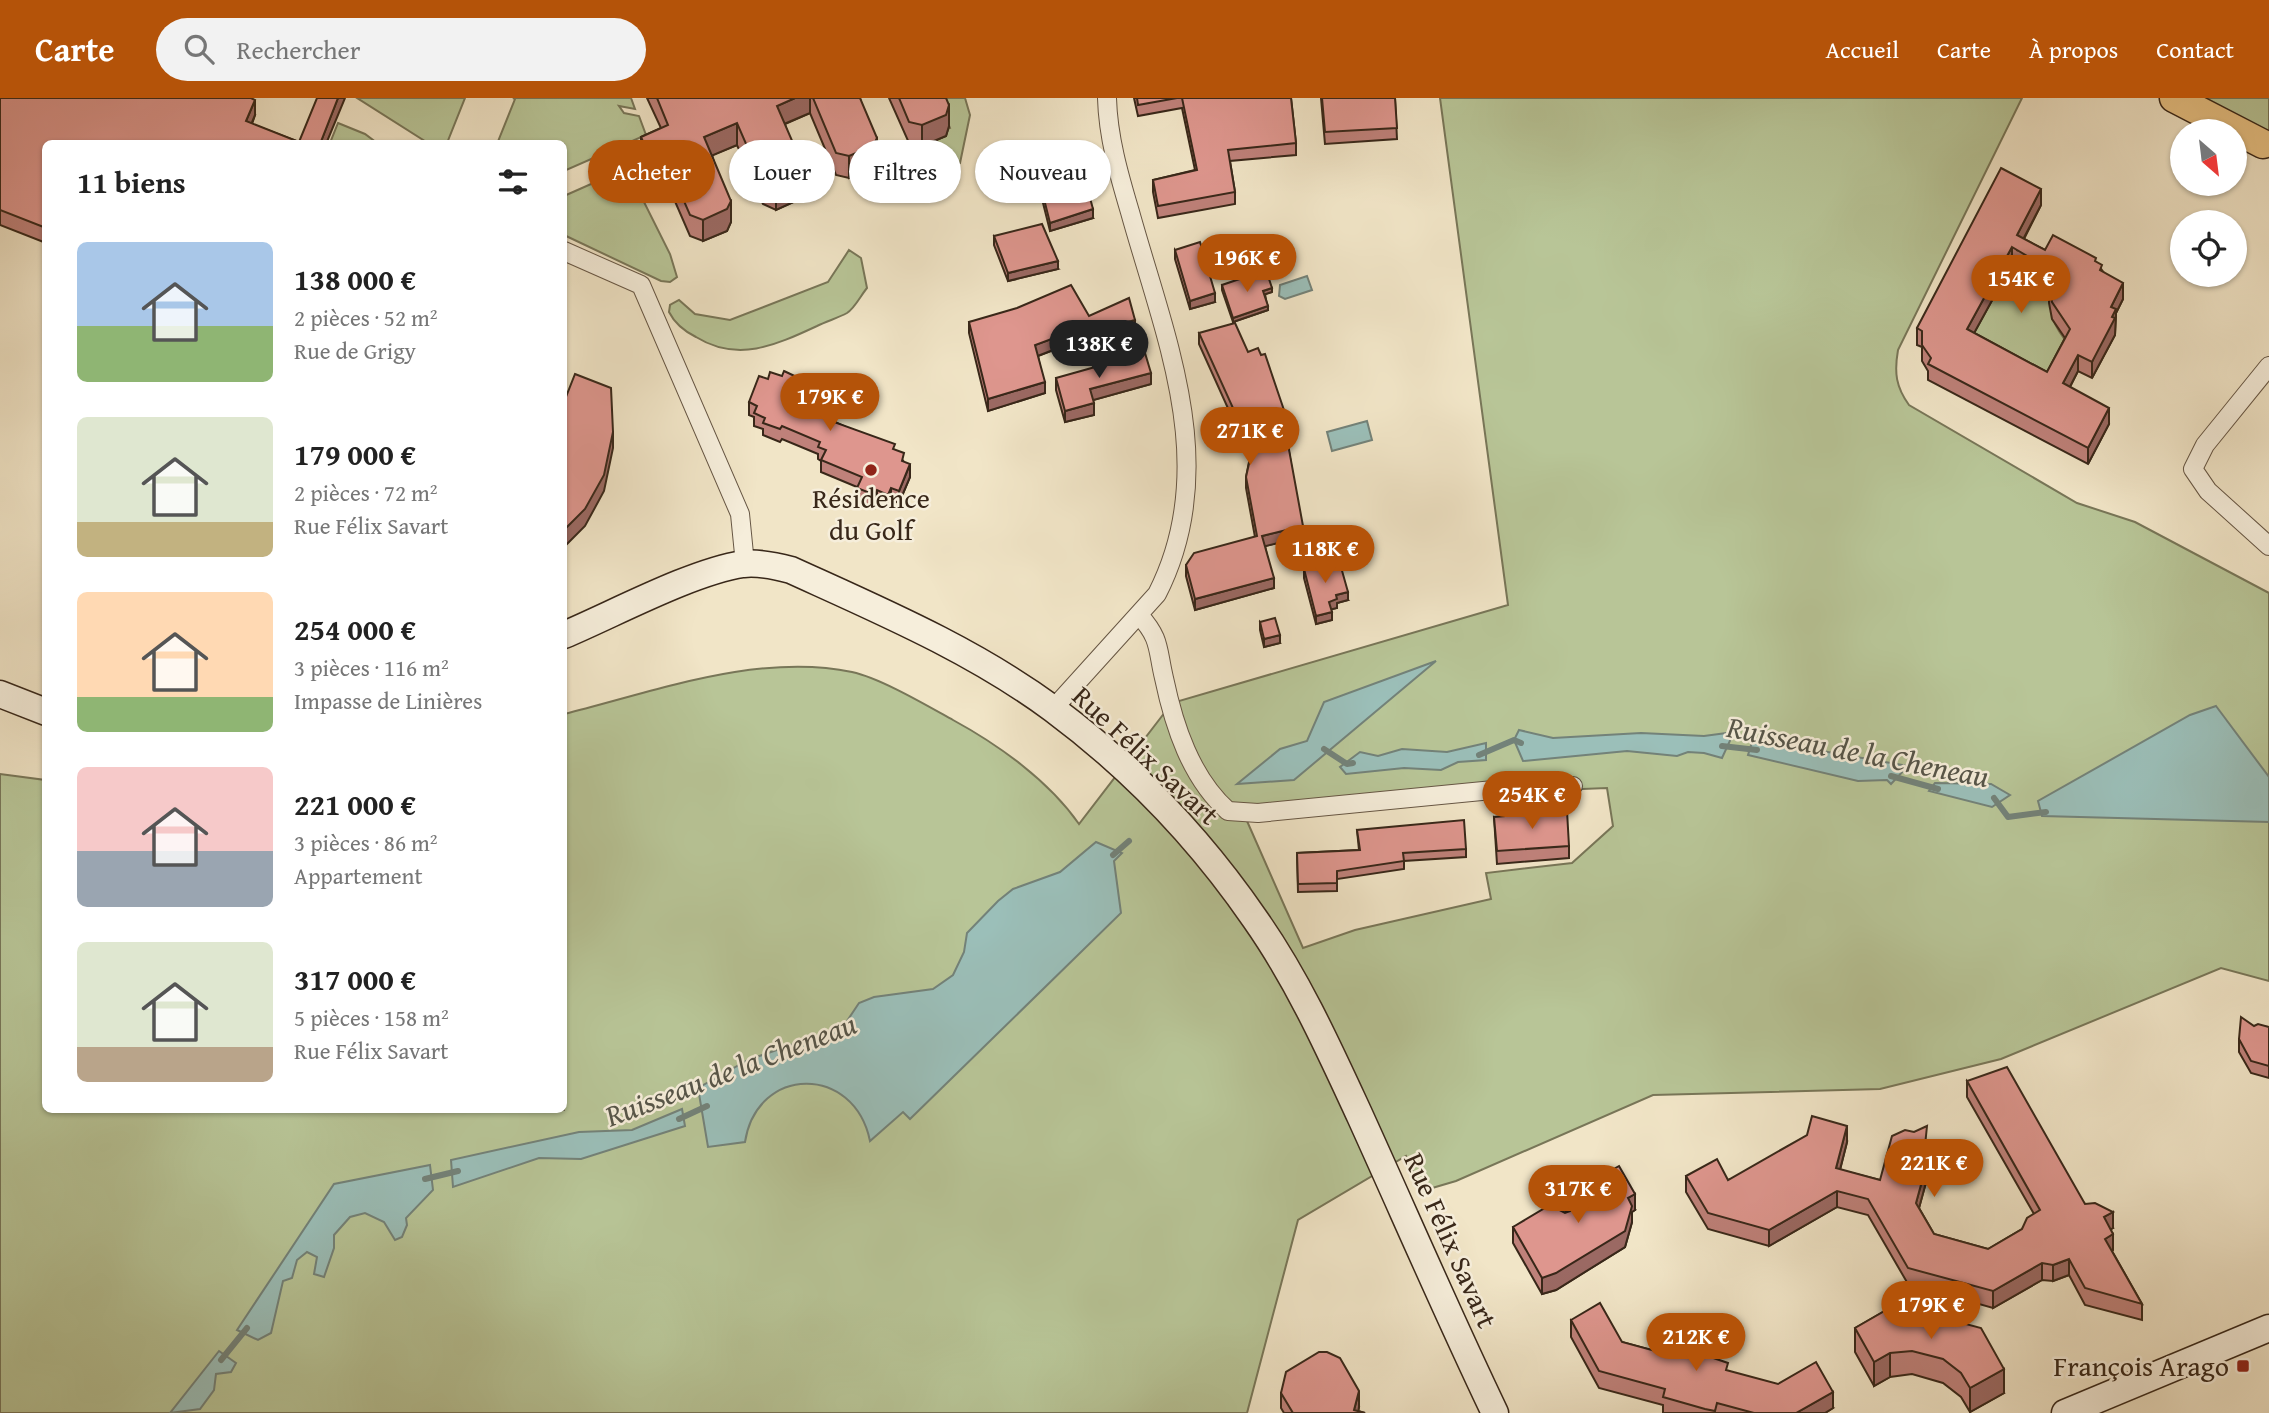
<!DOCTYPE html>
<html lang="fr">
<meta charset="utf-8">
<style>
:root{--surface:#fff;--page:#f2f2f2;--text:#222;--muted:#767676;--accent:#b45309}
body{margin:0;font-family:"Gentium Book Plus",serif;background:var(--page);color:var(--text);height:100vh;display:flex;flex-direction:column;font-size:26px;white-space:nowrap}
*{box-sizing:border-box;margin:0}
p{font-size:23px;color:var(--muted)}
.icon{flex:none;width:38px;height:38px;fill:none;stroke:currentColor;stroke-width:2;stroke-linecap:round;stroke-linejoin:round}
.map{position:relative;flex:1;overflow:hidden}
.panel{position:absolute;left:42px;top:42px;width:525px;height:973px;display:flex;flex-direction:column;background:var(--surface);border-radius:10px;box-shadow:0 2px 5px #0004}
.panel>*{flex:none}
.banner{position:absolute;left:588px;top:42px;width:665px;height:63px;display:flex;gap:14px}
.needle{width:46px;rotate:152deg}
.buttons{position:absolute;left:2170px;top:21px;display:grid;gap:14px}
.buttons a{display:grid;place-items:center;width:77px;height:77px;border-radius:50%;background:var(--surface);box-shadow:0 2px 5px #0004;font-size:35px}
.price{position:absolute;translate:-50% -60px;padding:0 16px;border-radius:24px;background:var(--accent);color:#fff;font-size:23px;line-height:46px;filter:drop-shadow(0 2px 4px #0008)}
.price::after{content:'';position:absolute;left:50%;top:42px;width:21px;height:16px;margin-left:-10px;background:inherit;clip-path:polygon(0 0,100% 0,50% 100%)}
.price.active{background:#222;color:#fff}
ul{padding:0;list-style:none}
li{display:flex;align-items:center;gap:21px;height:175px;padding:0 35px}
li span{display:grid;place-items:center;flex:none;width:196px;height:140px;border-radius:10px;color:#555}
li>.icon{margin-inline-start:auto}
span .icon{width:84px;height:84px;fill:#fffc;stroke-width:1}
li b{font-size:30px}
h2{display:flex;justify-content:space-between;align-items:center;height:84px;padding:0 35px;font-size:30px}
.chip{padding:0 24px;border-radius:32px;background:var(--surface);box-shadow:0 2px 5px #0004;font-size:24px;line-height:63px}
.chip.active{background:var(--accent);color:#fff}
header{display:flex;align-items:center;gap:42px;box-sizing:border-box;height:98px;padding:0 35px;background:var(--accent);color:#fff}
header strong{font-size:33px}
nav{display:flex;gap:38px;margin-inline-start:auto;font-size:24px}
.search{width:490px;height:63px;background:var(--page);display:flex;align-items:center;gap:18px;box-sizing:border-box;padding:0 24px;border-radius:38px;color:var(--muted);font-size:26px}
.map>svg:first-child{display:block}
.green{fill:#b8c597;stroke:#787658;stroke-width:2;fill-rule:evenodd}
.water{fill:#9bbfb9;stroke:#738279;stroke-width:2}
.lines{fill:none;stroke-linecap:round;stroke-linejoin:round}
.stream{stroke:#738279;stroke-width:6}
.street-casing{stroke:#665644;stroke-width:20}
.secondary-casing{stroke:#382719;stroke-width:29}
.primary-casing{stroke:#382719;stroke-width:31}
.street{stroke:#f6eedb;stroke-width:18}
.secondary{stroke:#f6eedb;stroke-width:26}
.primary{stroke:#e8c284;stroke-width:28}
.wall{fill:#bf817a;stroke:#382719;stroke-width:2;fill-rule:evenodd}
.shaded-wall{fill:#9b6963;stroke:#382719;stroke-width:2}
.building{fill:#de968e;stroke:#382719;stroke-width:2;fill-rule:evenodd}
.poi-dot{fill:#8f2418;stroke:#f6eedb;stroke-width:2.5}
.labels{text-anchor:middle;stroke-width:5;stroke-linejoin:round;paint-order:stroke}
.poi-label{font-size:28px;fill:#382719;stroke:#f6eedb}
.street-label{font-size:28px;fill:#382719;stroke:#f6eedb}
.water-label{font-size:30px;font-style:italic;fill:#565549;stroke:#f6eedb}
</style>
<header>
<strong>Carte</strong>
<div class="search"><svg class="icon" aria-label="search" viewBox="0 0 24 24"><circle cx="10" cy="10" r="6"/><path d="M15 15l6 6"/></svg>Rechercher</div>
<nav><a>Accueil</a><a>Carte</a><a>À propos</a><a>Contact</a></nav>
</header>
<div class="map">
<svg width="2269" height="1315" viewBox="0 0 2269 1315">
<rect width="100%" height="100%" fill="#f1e5c7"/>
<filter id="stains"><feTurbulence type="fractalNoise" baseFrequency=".00286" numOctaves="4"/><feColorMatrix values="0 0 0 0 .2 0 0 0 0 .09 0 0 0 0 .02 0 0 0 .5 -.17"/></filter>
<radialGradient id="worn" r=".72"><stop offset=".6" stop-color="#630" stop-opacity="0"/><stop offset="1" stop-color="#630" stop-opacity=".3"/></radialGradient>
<g class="green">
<path d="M357,0H465L447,45H428Z"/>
<path d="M513,0H631L635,11L619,8L624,15L639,18L646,37L564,73V46H497L515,1Z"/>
<path d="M937,0H965L970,17L960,65L946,73L934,43L945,38V32L950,30Z"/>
<path d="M1440,0H2022L1898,252C1894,275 1896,289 1909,307L2077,405L2135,424L2269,495V883L2221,870L2001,961L1880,991L1653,997L1456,1083L1422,1093L1406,1058L1298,1122L1247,1315H0V676L45,682L46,1012H564V616C653,594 759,554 852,574C880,580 926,607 953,622C999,647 1049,683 1079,726L1172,605L1508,507ZM1607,690L1613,728L1572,765L1486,775L1491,801L1355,832L1303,850L1247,723L1532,693Z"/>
<path d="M2201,0H2269V34Z"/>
<path d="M338,25L365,36L377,45H330Z"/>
<path d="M627,70L670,156L677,179L670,184L661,183L564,137V98Z"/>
<path d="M849,152L861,160L867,190C861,197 855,210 847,215C838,220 827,223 817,228C776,247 738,265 696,239C684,233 675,226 669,214L670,207L679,202L695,216L730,222L828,184Z"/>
<path d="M2012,166L2054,190C2045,213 2055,230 2070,248L2047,290L1970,241Z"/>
</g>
<g class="water">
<path d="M1307,178L1312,192L1285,201L1279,198L1280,187Z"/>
<path d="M1367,323L1372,342L1332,353L1327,334Z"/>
<path d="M1436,563L1294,682L1237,686L1280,651L1307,643L1324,604Z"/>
<path d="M2216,608L2269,679V724L2042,718L2038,703L2190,617Z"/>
<path d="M1519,632L1553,640L1641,635L1704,638L1734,634L1722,660L1704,655L1688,654L1677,658L1627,653L1523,663L1514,642Z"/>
<path d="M1753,641L1908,668L1891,686L1887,682L1858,683L1748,657Z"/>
<path d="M1486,645V662L1458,664L1441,672L1404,670L1346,676L1340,669L1360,654L1378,658L1402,651L1447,654Z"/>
<path d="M1935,685L1991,686L2010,697L1992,709L1929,693Z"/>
<path d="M1096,744L1122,755L1114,763L1121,815L910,1021L903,1014L870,1043C854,966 757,967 745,1044L708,1049L698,990L748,962L828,934L847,923L859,905L874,899L933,891L953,877L964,854L967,835L998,803L1013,791L1060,774Z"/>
<path d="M682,1011L685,1028L581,1061L539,1060L453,1089L451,1062L579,1034L632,1032Z"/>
<path d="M430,1067L433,1092L406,1120L407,1127L402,1139L395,1142L384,1124L365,1115L350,1119L334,1137V1150L324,1179L314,1176L317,1159L307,1154L297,1162L292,1180L283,1183L271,1235L258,1242L237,1232L334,1086Z"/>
<path d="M219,1253L236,1265L231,1274L216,1276L214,1292L200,1311L170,1315Z"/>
</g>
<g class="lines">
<g class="stream">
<path d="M1722,648L1757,652"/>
<path d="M1324,651L1347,666L1353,665"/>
<path d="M1479,657L1514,642L1521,645"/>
<path d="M1891,678L1938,691"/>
<path d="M1994,700L2008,719L2046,714"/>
<path d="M1113,757L1129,743"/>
<path d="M679,1021L707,1008"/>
<path d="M425,1081L458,1073"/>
<path d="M221,1262L247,1230"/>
</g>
<defs>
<g id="street">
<path d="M564,153L641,187L740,416L745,466"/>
<path d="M2269,268L2205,347L2193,371L2208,393L2269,448"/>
<path d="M1139,517C1161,541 1157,551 1164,580C1174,628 1191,680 1228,713L1258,715L1533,688H1573"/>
<path d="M1053,611L1157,496C1222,369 1165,240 1130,114C1119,77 1108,39 1107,0"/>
</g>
<g id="secondary">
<path d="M564,537C614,516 691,474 743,466C759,464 776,468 791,472C881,513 973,552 1053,611C1131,669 1200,741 1255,821C1298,882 1329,951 1360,1018C1405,1117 1448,1217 1495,1315"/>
<path d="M0,596L46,614"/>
<path d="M2065,1315L2269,1230"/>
</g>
<path id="primary" d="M2174,0L2263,46"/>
</defs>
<use href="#street" class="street-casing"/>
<use href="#secondary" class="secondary-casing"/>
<use href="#primary" class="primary-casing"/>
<use href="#street" class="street"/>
<use href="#secondary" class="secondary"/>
<use href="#primary" class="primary"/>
</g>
<g class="wall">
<path d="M0,0L255,17L252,26L299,44L326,46H46V145L0,127Z"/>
<path d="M647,0H860L877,62L873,70L849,80L836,77L810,15L785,26L803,90L800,101L776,112L763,106L737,47L712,57L731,124L727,133L703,143L690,138L664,78L651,83L641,60V39L661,30Z"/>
<path d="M889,0H946L949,28L946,38L922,48L909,45Z"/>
<path d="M1134,0H1291L1296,45V57L1230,63L1235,94V106L1158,120L1153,94V82L1195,72L1182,10L1138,18Z"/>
<path d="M1321,0H1395L1397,41L1325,46Z"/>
<path d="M1038,77L1093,120L1050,133L1038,85Z"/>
<path d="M2041,107L2024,141L2045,152L2096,164L2123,201L2116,215L2115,237L2092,280L2078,273L2070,289L2109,326L2088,366L1928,282V273L1922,263V249L1917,247V230ZM2012,166L2049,187V205L2052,221L2065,240L2047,274L1974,235Z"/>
<path d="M994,138L1058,171L1008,183L994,147Z"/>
<path d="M1175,152L1215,204L1190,211L1175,161Z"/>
<path d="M1222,187L1272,194L1265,196L1268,212L1233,224L1222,192Z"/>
<path d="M1089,218L1135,233L1095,245L1092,237L1038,258L1045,295L988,313L969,235V224Z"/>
<path d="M1199,235L1248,254L1286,329H1285L1303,439L1265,448L1274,490L1195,512L1186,478V467L1255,439L1246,390V379L1250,359L1199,246Z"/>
<path d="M1056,280L1151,286L1093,302L1094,317L1065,324L1056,292Z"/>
<path d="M801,293V294L836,321L835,324L895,352L904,364L910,379L899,405L891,402L888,409L877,405L875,410L857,403V389L821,374V363L818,361V356L782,341L780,344L763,337V331L754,328V319L749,317V304Z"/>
<path d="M1304,471L1348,502L1337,505V510L1331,511L1332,522L1316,526L1304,480Z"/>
<path d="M1260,524L1280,545L1264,549L1260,532Z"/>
<path d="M1494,719L1569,748V760L1497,766Z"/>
<path d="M1357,732L1466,751V759L1404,763V771L1337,781V793L1298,794L1297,755L1359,752Z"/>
<path d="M2254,928L2269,929V980L2251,975L2239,954V941Z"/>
<path d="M1967,983L2085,1106L2113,1130L2111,1131L2113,1152L2112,1153L2142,1206V1222L2085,1207L2069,1177L2053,1183L2042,1182L1993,1210L1908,1186L1868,1117L1837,1109L1769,1148L1708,1131L1686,1094V1078L1728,1082L1847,1044L1840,1072L1880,1082L1927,1044L1926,1049L1931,1066L1919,1110L1934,1136L1988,1151L2022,1131L2034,1116L1967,999Z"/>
<path d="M1582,1089L1635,1112L1632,1114V1124L1625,1149L1556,1192L1542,1196L1513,1145V1129L1576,1111L1582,1101Z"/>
<path d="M1895,1207L2004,1295L1970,1314L1961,1299L1943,1285L1912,1276L1890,1279L1874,1288L1855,1254V1230Z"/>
<path d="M1571,1222L1622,1244L1728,1273L1833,1310L1825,1315H1663V1307L1599,1290L1571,1239Z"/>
<path d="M1281,1295L1359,1309L1358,1313L1365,1315H1284L1281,1310Z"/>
</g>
<g class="shaded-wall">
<path d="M338,0H345L326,46H320Z"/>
<path d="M795,0H810V15L777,29V8Z"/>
<path d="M255,2V17L246,39V23Z"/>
<path d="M949,7V28L946,38L922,48V27Z"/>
<path d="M737,25V47L704,61V39Z"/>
<path d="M877,40V62L873,70L849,80V58Z"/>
<path d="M664,57V78L651,83V62Z"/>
<path d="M803,68V90L800,101L776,112V90Z"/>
<path d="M2041,91V107L2017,153V137Z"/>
<path d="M731,103V124L727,133L703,143V122Z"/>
<path d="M1093,111V120L1050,133V125Z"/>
<path d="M2012,149V166L1967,248V231Z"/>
<path d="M1058,163V171L1008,183V175Z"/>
<path d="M2123,185V201L2116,215L2115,237L2092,280V264L2111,209Z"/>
<path d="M1272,190V194L1263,197V193Z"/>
<path d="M1215,195V204L1190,211V203Z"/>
<path d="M1268,208V212L1233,224V220Z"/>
<path d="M1135,222V233L1095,245V233Z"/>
<path d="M1092,226V237L1035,259V247Z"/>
<path d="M2078,257V273L2063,302V285Z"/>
<path d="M1151,275V286L1090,303V291Z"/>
<path d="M801,281V293L796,305V292Z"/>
<path d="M1045,284V295L988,313V301Z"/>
<path d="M1094,305V317L1065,324V313Z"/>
<path d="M836,308V321L831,335V323Z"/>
<path d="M2109,310V326L2088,366V350Z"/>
<path d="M613,334V350L604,393L585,428L564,449V432Z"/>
<path d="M910,366V379L899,405V393Z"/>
<path d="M891,390V402L888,409V397Z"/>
<path d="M877,392V405L875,410V397Z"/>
<path d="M1303,428V439L1262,449V438Z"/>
<path d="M1274,480V490L1195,512V501Z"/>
<path d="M1348,494V502L1337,505V510L1329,512V504L1336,497Z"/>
<path d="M1332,514V522L1316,526V518Z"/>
<path d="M1280,537V545L1264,549V541Z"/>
<path d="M1847,1028V1044L1836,1087V1070Z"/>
<path d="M1931,1050V1066L1916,1121V1105Z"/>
<path d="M1837,1093V1109L1769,1148V1132Z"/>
<path d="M1635,1096V1112L1632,1114V1124L1625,1149L1556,1192L1542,1196V1180L1628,1100Z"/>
<path d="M2113,1114V1130L2104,1135V1119Z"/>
<path d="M2113,1136V1152L2105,1157V1141Z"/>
<path d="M2069,1161V1177L2053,1183V1167Z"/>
<path d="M2042,1165V1182L1993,1210V1193Z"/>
<path d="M1890,1255V1279L1874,1288V1264Z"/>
<path d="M2004,1271V1295L1970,1314V1290Z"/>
<path d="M1359,1293V1309L1358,1315L1354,1312Z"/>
<path d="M1833,1294V1310L1825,1315H1796Z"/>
</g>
<g class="building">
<path d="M0,0H251L255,2L246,23L299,44L317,0H338L320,46H46V130L0,112Z"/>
<path d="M657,0H795L777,8L803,68L800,80L776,90L763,85L737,25L704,39L731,103L727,111L703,122L690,117L664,57L651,62L641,39L668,27Z"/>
<path d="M813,0H860L877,40L873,48L849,58L836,55Z"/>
<path d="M899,0H946L949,7L946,17L922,27L909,24Z"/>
<path d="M1137,0H1177L1138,7Z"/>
<path d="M1182,0H1291L1296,45L1228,52L1235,94L1158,108L1153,82L1197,72Z"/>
<path d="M1322,0H1395L1397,30L1325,34Z"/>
<path d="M1081,66L1093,111L1050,125L1038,77Z"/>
<path d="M2001,70L2041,91L2017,137L2045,152L2053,137L2096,160L2095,163L2102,167L2100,172L2123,185L2111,209L2116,211L2112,219L2115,220L2092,264L2078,257L2063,285L2109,310L2088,350L1928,266L1931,260L1922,247V233L1917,230ZM2012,149L2054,174L2049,188L2052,204L2070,231L2047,274L1967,231Z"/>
<path d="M1042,126L1058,163L1008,175L994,138Z"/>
<path d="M1200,144L1215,195L1190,203L1175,152Z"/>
<path d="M1266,172L1272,190L1263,193L1268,208L1233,220L1222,187Z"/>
<path d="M1071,187L1089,218L1129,200L1135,222L1095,233L1092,226L1035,247L1045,284L988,301L969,224L1017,210Z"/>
<path d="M1235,225L1248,254L1258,250L1261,257L1265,256L1286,318L1283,319L1303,428L1262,438L1274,480L1195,501L1186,467L1194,455L1257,438L1246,379L1252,352L1199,235Z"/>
<path d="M1145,255L1151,275L1090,291L1094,305L1065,313L1056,280Z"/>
<path d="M784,273L801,281L796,292L836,308L831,323L895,346L893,351L904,355L902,363L910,366L899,393L891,390L888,397L877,392L875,397L857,390L862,379L821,362L826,352L818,349L820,344L782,328L780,331L763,325L765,320L754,315L757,308L749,304L759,278L768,281L770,274L782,278Z"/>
<path d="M575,276L611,290L613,334L604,377L585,411L564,432V304Z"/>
<path d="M1339,462L1348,494L1336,497L1337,501L1329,504L1332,514L1316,518L1304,471Z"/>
<path d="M1275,520L1280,537L1264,541L1260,524Z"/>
<path d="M1567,713L1569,748L1497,753L1494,719Z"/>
<path d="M1464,722L1466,751L1403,755L1404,763L1337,773V785L1298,786L1297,755L1360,752L1357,732Z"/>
<path d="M2241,919L2254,928L2258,926L2269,929V968L2251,963L2239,941Z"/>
<path d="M2007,969L2085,1106L2095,1105L2113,1114L2104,1119L2113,1136L2105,1141L2142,1206L2085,1190L2069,1161L2053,1167L2042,1165L1993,1193L1908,1170L1868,1101L1837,1093L1769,1132L1708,1115L1686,1078L1717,1061L1728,1082L1807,1037L1812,1018L1847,1028L1836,1070L1880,1082L1892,1038L1905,1032L1914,1034L1927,1028L1925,1048L1931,1050L1916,1105L1934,1136L1988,1151L2022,1131L2027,1120L2040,1112L1967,983Z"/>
<path d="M1619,1068L1635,1096L1628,1100L1632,1108L1625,1133L1556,1175L1542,1180L1513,1129L1550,1107L1565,1115L1576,1111L1583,1100L1582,1089Z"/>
<path d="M1600,1205L1622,1244L1674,1258L1676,1250L1687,1251L1728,1265L1726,1272L1778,1286L1816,1264L1833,1294L1796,1315H1754L1717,1305L1715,1313L1705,1311L1663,1299L1665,1291L1599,1273L1571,1222Z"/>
<path d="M1895,1207L1981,1230L2004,1271L1970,1290L1961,1275L1943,1261L1912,1253L1890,1255L1874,1264L1855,1230Z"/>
<path d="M1319,1254H1327L1340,1260L1359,1293L1354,1312L1365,1315H1293L1281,1295L1286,1274Z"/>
</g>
<g class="poi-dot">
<circle cx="871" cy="372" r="7"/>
<rect x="2236" y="1261" width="14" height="14" rx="3.5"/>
</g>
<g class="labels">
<g class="poi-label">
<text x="871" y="410">Résidence<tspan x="871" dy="32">du Golf</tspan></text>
<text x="2229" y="1278" text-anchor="end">François Arago</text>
</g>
<g class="street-label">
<text transform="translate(1146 657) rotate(43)" y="10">Rue Félix Savart</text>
<text transform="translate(1451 1142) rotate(66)" y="10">Rue Félix Savart</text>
</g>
<g class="water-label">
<text transform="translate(1858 654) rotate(11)" y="10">Ruisseau de la Cheneau</text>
<text transform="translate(731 972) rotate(-21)" y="10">Ruisseau de la Cheneau</text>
</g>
</g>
<rect width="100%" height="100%" filter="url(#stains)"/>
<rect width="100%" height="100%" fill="url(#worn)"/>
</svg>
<div class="buttons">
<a><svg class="needle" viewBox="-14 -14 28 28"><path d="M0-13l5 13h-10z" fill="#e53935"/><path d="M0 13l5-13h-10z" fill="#767676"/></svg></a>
<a><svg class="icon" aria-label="locate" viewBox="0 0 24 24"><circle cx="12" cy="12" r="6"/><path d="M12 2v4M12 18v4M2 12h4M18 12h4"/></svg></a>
</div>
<b class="price" style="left:1247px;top:196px">196K €</b>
<b class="price" style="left:2021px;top:217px">154K €</b>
<b class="price active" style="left:1099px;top:282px">138K €</b>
<b class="price" style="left:830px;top:335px">179K €</b>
<b class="price" style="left:1250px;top:369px">271K €</b>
<b class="price" style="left:1325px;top:487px">118K €</b>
<b class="price" style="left:1532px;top:733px">254K €</b>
<b class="price" style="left:1934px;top:1101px">221K €</b>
<b class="price" style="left:1578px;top:1127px">317K €</b>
<b class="price" style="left:1931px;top:1243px">179K €</b>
<b class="price" style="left:1696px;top:1275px">212K €</b>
<div class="banner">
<a class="chip active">Acheter</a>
<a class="chip">Louer</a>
<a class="chip">Filtres</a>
<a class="chip">Nouveau</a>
</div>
<section class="panel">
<h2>11 biens<svg class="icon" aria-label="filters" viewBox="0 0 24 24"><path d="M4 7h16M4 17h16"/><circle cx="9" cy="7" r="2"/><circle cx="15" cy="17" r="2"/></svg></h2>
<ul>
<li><span style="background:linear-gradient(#a9c7e8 60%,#8fb573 0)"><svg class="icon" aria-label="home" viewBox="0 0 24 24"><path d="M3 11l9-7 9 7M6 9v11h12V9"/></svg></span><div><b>138 000 €</b><p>2 pièces · 52 m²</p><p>Rue de Grigy</p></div></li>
<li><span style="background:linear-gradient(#dfe7d0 75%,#c2b280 0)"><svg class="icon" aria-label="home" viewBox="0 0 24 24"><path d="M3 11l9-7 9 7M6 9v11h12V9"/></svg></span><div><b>179 000 €</b><p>2 pièces · 72 m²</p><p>Rue Félix Savart</p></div></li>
<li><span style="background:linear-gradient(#ffd9b3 75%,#8fb573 0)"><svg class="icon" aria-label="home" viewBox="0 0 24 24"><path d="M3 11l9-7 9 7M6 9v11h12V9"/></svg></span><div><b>254 000 €</b><p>3 pièces · 116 m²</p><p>Impasse de Linières</p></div></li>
<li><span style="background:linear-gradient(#f6c9c9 60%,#9aa5b1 0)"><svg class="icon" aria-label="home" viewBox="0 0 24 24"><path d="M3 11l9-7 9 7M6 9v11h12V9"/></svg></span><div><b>221 000 €</b><p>3 pièces · 86 m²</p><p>Appartement</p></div></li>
<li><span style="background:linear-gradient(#dfe7d0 75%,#b9a48a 0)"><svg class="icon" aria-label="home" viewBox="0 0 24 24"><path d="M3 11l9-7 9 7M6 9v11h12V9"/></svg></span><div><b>317 000 €</b><p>5 pièces · 158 m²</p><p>Rue Félix Savart</p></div></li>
</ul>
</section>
</div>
